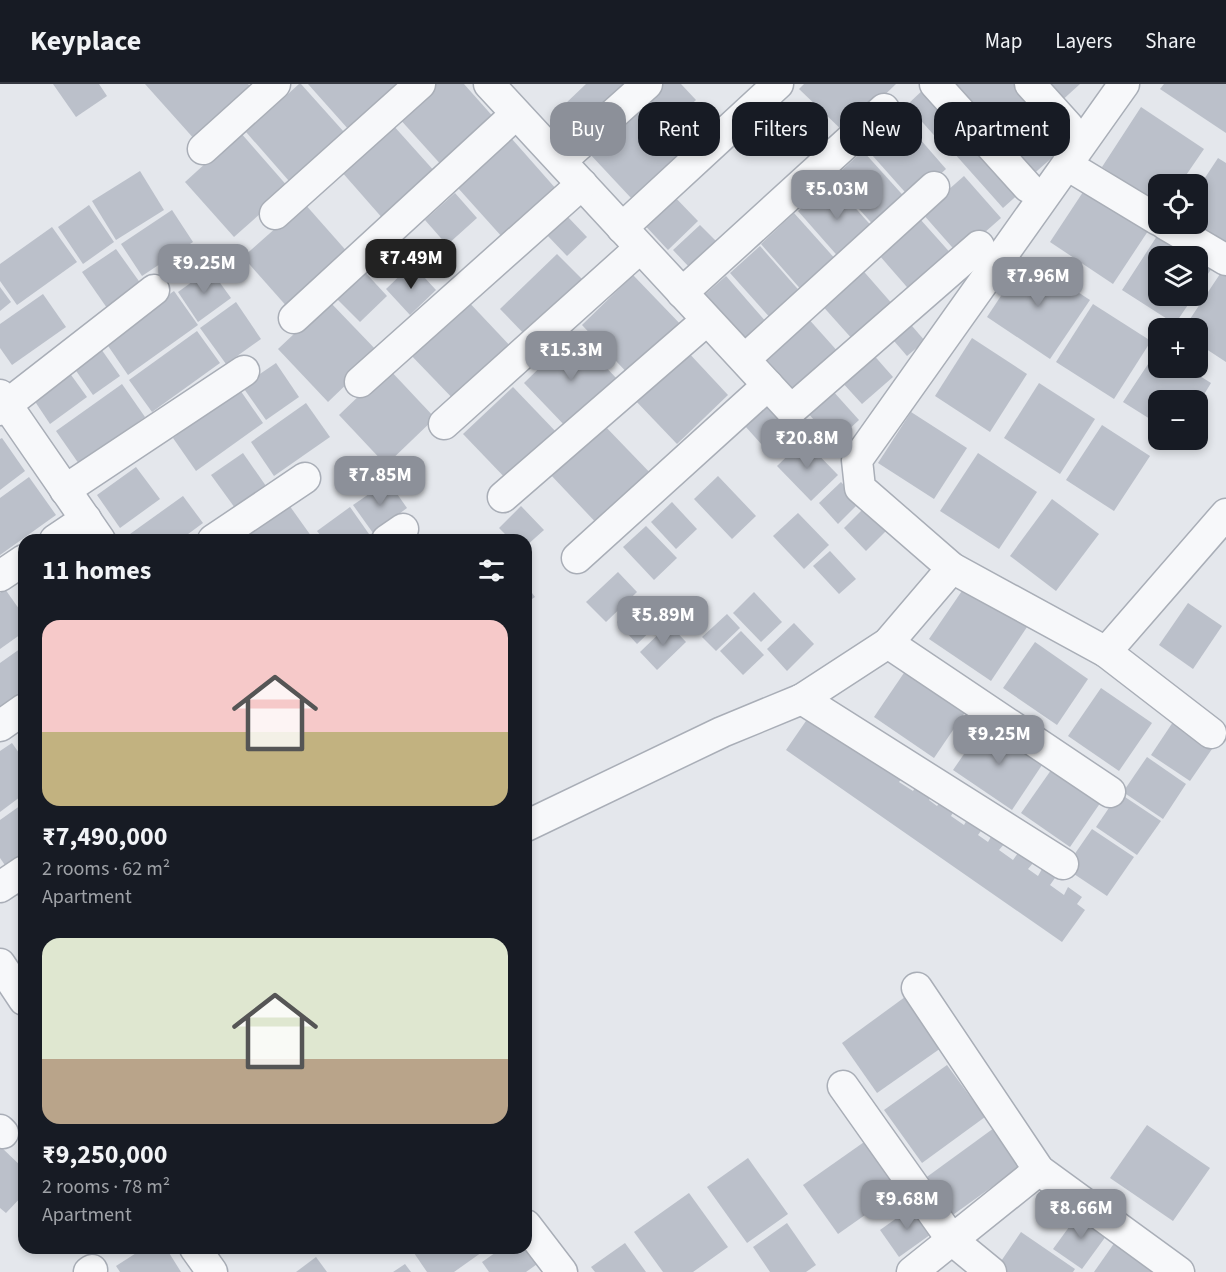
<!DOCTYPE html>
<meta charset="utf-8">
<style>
:root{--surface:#171b24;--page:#20242c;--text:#f1f3f6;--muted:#9ea1a6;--line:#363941;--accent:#8c9099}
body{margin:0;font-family:"Source Sans 3",sans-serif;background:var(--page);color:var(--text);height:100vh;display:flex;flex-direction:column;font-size:22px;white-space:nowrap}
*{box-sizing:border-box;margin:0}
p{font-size:20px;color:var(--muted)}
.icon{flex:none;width:33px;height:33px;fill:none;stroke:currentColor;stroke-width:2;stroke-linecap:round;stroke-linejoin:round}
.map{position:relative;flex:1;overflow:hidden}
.side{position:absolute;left:18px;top:450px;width:514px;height:720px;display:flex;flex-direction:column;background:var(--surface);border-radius:18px;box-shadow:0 3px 9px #0003}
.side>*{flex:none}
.hud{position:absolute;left:550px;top:18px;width:570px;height:54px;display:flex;gap:12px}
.fabs{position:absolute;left:1148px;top:90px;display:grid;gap:12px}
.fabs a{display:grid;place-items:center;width:60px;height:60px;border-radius:12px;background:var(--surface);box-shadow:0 3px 9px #0003;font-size:30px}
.price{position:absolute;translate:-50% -51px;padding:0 14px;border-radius:12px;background:var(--accent);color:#fff;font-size:20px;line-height:39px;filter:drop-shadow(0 2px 3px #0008)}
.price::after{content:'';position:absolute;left:50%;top:36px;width:18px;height:14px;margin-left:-9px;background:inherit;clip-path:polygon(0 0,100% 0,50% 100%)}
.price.active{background:#222;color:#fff}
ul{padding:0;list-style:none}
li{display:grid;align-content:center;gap:12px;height:318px;padding:0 24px}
li span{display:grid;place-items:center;height:186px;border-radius:18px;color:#555}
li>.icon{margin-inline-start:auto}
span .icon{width:108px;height:108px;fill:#fffc;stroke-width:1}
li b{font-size:26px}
h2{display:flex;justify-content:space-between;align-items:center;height:72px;padding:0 24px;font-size:26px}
.tag{padding:0 21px;border-radius:18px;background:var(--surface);box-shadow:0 3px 9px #0003;font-size:21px;line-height:54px}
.tag.active{background:var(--accent);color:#fff}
header{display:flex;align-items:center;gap:36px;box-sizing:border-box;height:84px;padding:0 30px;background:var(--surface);border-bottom:2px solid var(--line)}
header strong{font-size:28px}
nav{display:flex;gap:33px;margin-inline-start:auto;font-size:21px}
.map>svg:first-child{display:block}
.building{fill:#bbc0ca}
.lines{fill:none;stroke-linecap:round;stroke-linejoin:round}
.minor-casing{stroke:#a9aeb7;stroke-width:33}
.minor{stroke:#f7f8fa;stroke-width:30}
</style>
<header>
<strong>Keyplace</strong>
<nav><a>Map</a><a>Layers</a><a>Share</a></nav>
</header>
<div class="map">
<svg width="1226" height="1188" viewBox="0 0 1226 1188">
<rect width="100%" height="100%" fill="#e4e7ec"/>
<g class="building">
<path d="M53,0H99L107,12L76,33Z"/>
<path d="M145,0H248L253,5L196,57Z"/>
<path d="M299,0H301L344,48L289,97L246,48Z"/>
<path d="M308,0H399L349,46Z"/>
<path d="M435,0H464L496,36L444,84L398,33Z"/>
<path d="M586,0H624L629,5L587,46L564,21Z"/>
<path d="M663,0H681L696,16L668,42L644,18Z"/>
<path d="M804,0H896L845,49L799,5Z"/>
<path d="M946,0H1023L1072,56L1029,94Z"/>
<path d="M1040,0H1080L1058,20Z"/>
<path d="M1164,0H1226V49L1160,5Z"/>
<path d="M926,3L968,51L949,68L907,21Z"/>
<path d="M641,18L685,65L632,115L588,68Z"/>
<path d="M1141,23L1204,65L1180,100H1158V120L1102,83Z"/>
<path d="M899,31L946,85L912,116L864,62Z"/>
<path d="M392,40L436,89L384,136L341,87Z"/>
<path d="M240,48L289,104L234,153L185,98Z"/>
<path d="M973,51L1022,107L1003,124L954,69Z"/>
<path d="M512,55L557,106L503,154L458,104Z"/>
<path d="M863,67L909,118L877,145L832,95Z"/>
<path d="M1218,74L1226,79V162L1193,140H1197V106Z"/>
<path d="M140,87L164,126L116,156L92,117Z"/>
<path d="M964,92L1001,134L959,171L922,129Z"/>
<path d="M831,97L876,147L842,177L798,127Z"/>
<path d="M1087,102L1150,144L1113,200L1050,158Z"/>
<path d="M669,107L698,137L668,166L640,136Z"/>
<path d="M455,109L477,134L447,161L425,136Z"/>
<path d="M304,119L350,171L289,225L243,173Z"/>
<path d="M89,121L114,158L83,180L58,143Z"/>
<path d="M172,126L193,158L142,192L121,160Z"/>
<path d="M794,129L838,178L804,209L761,160Z"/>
<path d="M566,131L587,153L567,172L546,150Z"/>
<path d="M920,135L954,173L913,210L879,171Z"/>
<path d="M700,141L717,158L690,184L673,166Z"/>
<path d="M52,143L77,178L17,221L0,197V180Z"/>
<path d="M1159,149L1194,172H1158V212H1194L1175,240L1122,206Z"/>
<path d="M760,162L803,211L773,237L730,189Z"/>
<path d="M116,165L141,200L107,224L82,188Z"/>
<path d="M557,170L586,199L528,254L500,225Z"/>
<path d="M1026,174L1090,216L1050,275L987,233Z"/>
<path d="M1197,174L1212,184L1197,206Z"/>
<path d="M412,180L436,206L410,231L386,205Z"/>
<path d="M859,182L894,222L854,257L819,218Z"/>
<path d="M1224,184L1226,185V278L1197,259V244H1184Z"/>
<path d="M210,185L231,214L198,238L178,208Z"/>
<path d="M364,187L387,212L360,238L336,214Z"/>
<path d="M633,191L685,245L633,295L582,241Z"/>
<path d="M726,192L768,240L744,261L702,213Z"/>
<path d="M0,203L11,218L0,227Z"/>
<path d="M174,207L198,241L128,291L104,256Z"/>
<path d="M43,210L66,243L12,281L0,264V240Z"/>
<path d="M464,213L515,267L459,321L407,267Z"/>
<path d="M329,217L379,269L328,318L278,265Z"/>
<path d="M236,218L261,255L226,280L200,244Z"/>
<path d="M1093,220L1151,257L1114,315L1056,278Z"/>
<path d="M806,232L840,270L794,312L760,273Z"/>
<path d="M906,235L925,257L907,272L888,250Z"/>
<path d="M197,247L220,279L152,328L129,296Z"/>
<path d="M574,250L619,297L568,345L524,299Z"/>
<path d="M972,254L1027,290L990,348L935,312Z"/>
<path d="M99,262L120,292L93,311L72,281Z"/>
<path d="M1158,265V284H1187L1211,299L1197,322V316H1158V340L1123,318Z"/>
<path d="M686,266L728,311L677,360L634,315Z"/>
<path d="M871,268L893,293L862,320L840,296Z"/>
<path d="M276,279L299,313L266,336L242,302Z"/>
<path d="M66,284L87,313L50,340L30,310Z"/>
<path d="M388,284L435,334L386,381L339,331Z"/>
<path d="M1039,299L1095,335L1060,390L1004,354Z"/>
<path d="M122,300L145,333L79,380L56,347Z"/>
<path d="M513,303L559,351L510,399L463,350Z"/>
<path d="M240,306L263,339L196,387L173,354Z"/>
<path d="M832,306L859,336L834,359L807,328Z"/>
<path d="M306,319L330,353L274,392L251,358Z"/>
<path d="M768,319L787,339L763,362L745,342Z"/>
<path d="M911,328L967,364L934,415L878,379Z"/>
<path d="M602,339L655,394L602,445L549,389Z"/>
<path d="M1102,341L1150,372L1114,427L1066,396Z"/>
<path d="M2,354L25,387L0,406V355Z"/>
<path d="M804,356L838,391L811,417L777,382Z"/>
<path d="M243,369L266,402L235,424L211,391Z"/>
<path d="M978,369L1037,408L999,465L940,427Z"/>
<path d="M136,383L160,415L120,444L97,411Z"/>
<path d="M718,392L756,432L732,455L694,415Z"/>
<path d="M29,393L56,431L0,471V414Z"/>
<path d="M388,397L407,424L373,449L353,421Z"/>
<path d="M841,398L860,418L838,440L819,419Z"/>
<path d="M183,412L203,439L180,456H134L130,450Z"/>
<path d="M1052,415L1099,450L1056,507L1010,472Z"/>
<path d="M672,418L697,445L676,465L651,438Z"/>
<path d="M289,421L314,456H240Z"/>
<path d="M521,422L544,446L526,462V456H511L499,444Z"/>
<path d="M350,423L369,450L361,456H324L317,447Z"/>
<path d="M864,424L886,447L866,467L844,444Z"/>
<path d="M798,429L829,461L804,485L773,452Z"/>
<path d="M646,442L677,474L654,496L623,463Z"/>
<path d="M830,467L856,495L839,510L813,482Z"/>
<path d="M618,488L637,508L606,538L586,518Z"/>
<path d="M526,501L535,513L526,519Z"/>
<path d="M966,501L1027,543L991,597L929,555Z"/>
<path d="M5,505L24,532V548L0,565V509Z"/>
<path d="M754,508L782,538L761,558L733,529Z"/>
<path d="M643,514L663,535L637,560L617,538Z"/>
<path d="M1188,519L1222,542L1193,585L1159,561Z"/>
<path d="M727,530L740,544L716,567L702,553Z"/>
<path d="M794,539L814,560L787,587L767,565Z"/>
<path d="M669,540L686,558L657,586L640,568Z"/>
<path d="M741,547L764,571L743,591L720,567Z"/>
<path d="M1035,558L1088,595L1057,641L1003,604Z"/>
<path d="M24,562V615L0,626V579Z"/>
<path d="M908,583L968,624L934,674L874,633Z"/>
<path d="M1101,604L1152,639L1119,687L1068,652Z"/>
<path d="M808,634L863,672L868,665L883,675L878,682L888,688L893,681L905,690L899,698L913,707L918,699L933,710L929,716L937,722L942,716L955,725L951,732L964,741L968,734L983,744L978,751L988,758L992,751L1005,759L999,766L1013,776L1018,769L1033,779L1028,785L1038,792L1042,785L1055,794L1050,801L1064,811L1068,803L1082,813L1077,820L1085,826L1062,858L786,666Z"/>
<path d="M986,638L1044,678L1012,726L953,686Z"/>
<path d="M1173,638L1212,665L1190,697L1151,671Z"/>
<path d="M12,659L24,676V710L0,728V667Z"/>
<path d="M1147,673L1186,700L1163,735L1123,708Z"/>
<path d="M1056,679L1105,712L1070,763L1021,729Z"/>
<path d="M1119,709L1161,737L1137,771L1096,743Z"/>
<path d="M24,719V772L7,784L0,774V736Z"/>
<path d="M1092,745L1134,773L1107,812L1065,784Z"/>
<path d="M24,802V821L15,808Z"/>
<path d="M905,913L941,964L877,1009L842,959Z"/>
<path d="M947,981L985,1033L922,1079L884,1026Z"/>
<path d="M1147,1041L1210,1084L1173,1137L1110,1094Z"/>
<path d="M994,1044L1021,1082L950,1133L924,1095Z"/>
<path d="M867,1056L902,1105L838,1150L803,1101Z"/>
<path d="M0,1062L24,1085V1110L6,1129L0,1124Z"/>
<path d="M748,1074L788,1130L747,1159L707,1103Z"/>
<path d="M689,1109L728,1163L693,1188H663L634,1148Z"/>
<path d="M915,1121L934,1148L899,1173L880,1146Z"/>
<path d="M1080,1128L1109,1148L1082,1185L1053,1165Z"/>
<path d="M787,1139L816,1181L806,1188H770L753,1163Z"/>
<path d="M1021,1148L1075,1185L1073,1188H1004L997,1183Z"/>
<path d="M1115,1158L1158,1188H1094Z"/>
<path d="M625,1159L646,1188H595L591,1183Z"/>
<path d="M144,1164H166L181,1188H120L116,1182Z"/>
<path d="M421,1164H484L485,1166L454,1188H427L414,1169Z"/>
<path d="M502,1164H526L540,1178L526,1188H489L482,1178Z"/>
<path d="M316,1173L327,1188H296Z"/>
<path d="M405,1180L411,1188H393Z"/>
</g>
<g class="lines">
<defs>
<g id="minor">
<path d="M489,0L791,326L979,162"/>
<path d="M935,0L1028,103"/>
<path d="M1030,0L1068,42"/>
<path d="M1124,0L857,376L860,404L952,484L1106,568L1226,430"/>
<path d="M203,65L275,0"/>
<path d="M561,77L647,0"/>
<path d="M1067,81L1158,136"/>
<path d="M275,130L420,0"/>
<path d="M1165,140L1226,176"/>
<path d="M622,144L778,0"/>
<path d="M682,209L884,25"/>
<path d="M294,234L516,30"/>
<path d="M745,275L934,103"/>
<path d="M360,298L582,100"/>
<path d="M0,311L100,456"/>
<path d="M0,326L154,206"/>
<path d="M444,340L640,164"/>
<path d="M65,406L244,287"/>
<path d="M503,413L707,236"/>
<path d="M55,456L86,435"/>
<path d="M213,456L305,394"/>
<path d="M387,456L403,445"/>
<path d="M577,474L768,301"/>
<path d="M0,492L24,476"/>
<path d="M888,559L1110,708"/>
<path d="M1106,568L1211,649"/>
<path d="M802,615L1063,780"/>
<path d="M0,642L24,625"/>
<path d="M526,742L722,648L802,615L888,559L952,484"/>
<path d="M0,803L24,787"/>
<path d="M0,880L24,916"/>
<path d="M917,904L1039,1086L1179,1188"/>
<path d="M843,1002L952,1156L991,1188"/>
<path d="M0,1046L3,1049"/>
<path d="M526,1141L562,1188"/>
<path d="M195,1164L212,1188"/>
<path d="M89,1188L92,1186"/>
<path d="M912,1188L1039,1086"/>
</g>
</defs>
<use href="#minor" class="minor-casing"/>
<use href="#minor" class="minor"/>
</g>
</svg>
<div class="fabs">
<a><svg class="icon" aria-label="locate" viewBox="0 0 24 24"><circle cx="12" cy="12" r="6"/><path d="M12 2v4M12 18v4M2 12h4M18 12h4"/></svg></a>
<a><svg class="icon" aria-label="layers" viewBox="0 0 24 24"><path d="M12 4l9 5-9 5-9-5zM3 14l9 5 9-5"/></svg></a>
<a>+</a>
<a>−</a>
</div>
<b class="price" style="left:837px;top:137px">₹5.03M</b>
<b class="price active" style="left:411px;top:206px">₹7.49M</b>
<b class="price" style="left:204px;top:211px">₹9.25M</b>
<b class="price" style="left:1038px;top:224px">₹7.96M</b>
<b class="price" style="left:571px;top:298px">₹15.3M</b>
<b class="price" style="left:807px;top:386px">₹20.8M</b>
<b class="price" style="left:380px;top:423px">₹7.85M</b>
<b class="price" style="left:663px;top:563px">₹5.89M</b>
<b class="price" style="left:999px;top:682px">₹9.25M</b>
<b class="price" style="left:907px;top:1147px">₹9.68M</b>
<b class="price" style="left:1081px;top:1156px">₹8.66M</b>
<div class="hud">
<a class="tag active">Buy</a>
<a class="tag">Rent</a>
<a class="tag">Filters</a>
<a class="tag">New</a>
<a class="tag">Apartment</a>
</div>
<section class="side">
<h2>11 homes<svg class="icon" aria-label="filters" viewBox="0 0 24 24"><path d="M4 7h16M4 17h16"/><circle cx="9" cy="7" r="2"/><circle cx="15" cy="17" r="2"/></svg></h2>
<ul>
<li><span style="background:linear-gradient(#f6c9c9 60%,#c2b280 0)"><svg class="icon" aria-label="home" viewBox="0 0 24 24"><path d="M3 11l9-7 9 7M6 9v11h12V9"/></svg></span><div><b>₹7,490,000</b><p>2 rooms · 62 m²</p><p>Apartment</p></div></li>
<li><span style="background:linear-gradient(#dfe7d0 65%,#b9a48a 0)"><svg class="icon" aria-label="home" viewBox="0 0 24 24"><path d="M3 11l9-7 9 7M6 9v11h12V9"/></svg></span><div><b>₹9,250,000</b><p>2 rooms · 78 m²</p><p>Apartment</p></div></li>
</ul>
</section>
</div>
